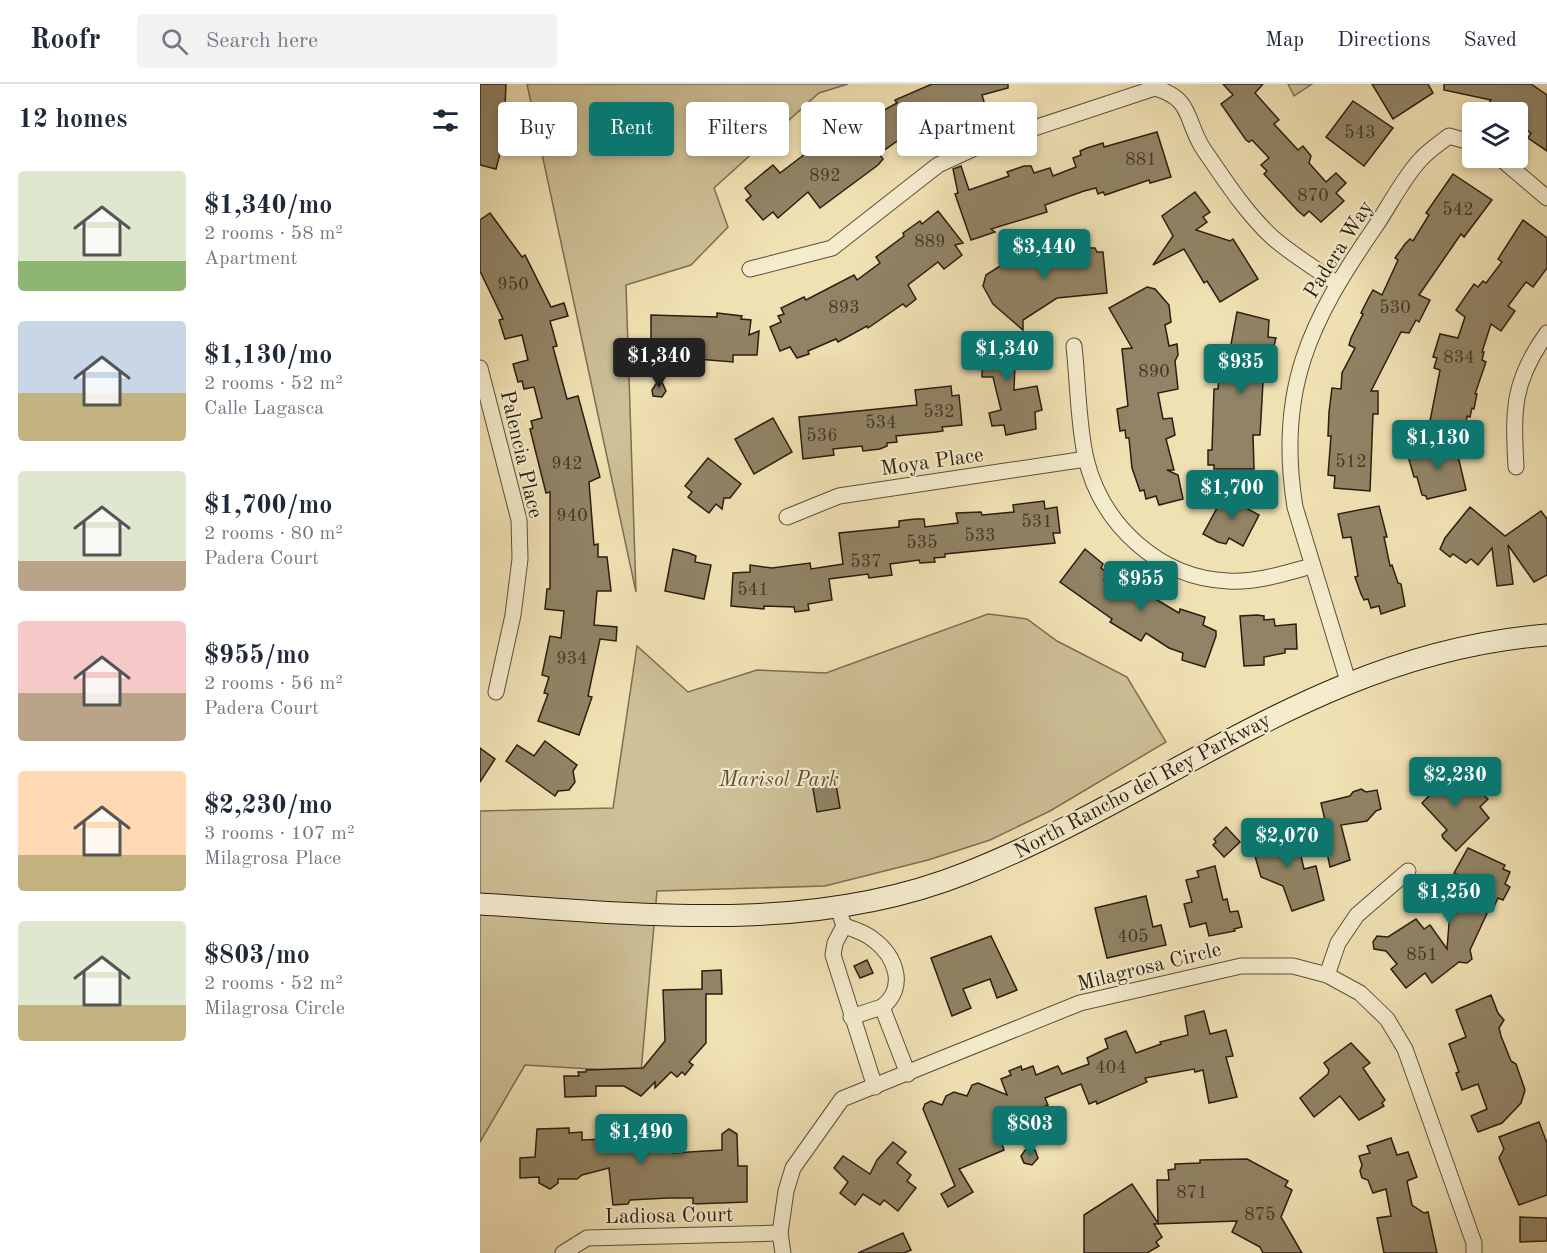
<!DOCTYPE html>
<meta charset="utf-8">
<style>
:root{--surface:#fff;--page:#f2f2f3;--text:#1f2937;--muted:#747a83;--line:#e0e1e3;--accent:#0f766e}
body{margin:0;font-family:"Old Standard TT",serif;background:var(--page);color:var(--text);height:100vh;display:flex;flex-direction:column;font-size:22px;white-space:nowrap}
*{box-sizing:border-box;margin:0}
p{font-size:20px;color:var(--muted)}
.icon{flex:none;width:33px;height:33px;fill:none;stroke:currentColor;stroke-width:2;stroke-linecap:round;stroke-linejoin:round}
.map{position:relative;flex:1;overflow:hidden}
.sheet{display:flex;flex-direction:column;background:var(--surface);width:480px}
.sheet>*{flex:none}
.guide{position:absolute;left:18px;top:18px;width:570px;height:54px;display:flex;gap:12px}
.controls{position:absolute;left:982px;top:18px;display:grid;gap:12px}
.controls a{display:grid;place-items:center;width:66px;height:66px;border-radius:6px;background:var(--surface);box-shadow:0 3px 9px #0003;font-size:30px}
.price{position:absolute;translate:-50% -51px;padding:0 14px;border-radius:6px;background:var(--accent);color:#fff;font-size:20px;line-height:39px;filter:drop-shadow(0 2px 3px #0008)}
.price::after{content:'';position:absolute;left:50%;top:36px;width:18px;height:14px;margin-left:-9px;background:inherit;clip-path:polygon(0 0,100% 0,50% 100%)}
.price.selected{background:#222;color:#fff}
ul{padding:0;list-style:none}
li{display:flex;align-items:center;gap:18px;height:150px;padding:0 18px}
li span{display:grid;place-items:center;flex:none;width:168px;height:120px;border-radius:6px;color:#555}
li>.icon{margin-inline-start:auto}
span .icon{width:72px;height:72px;fill:#fffc;stroke-width:1}
li b{font-size:26px}
h2{display:flex;justify-content:space-between;align-items:center;height:72px;padding:0 18px;font-size:26px}
.chip{padding:0 21px;border-radius:6px;background:var(--surface);box-shadow:0 3px 9px #0003;font-size:21px;line-height:54px}
.chip.selected{background:var(--accent);color:#fff}
header{display:flex;align-items:center;gap:36px;box-sizing:border-box;height:84px;padding:0 30px;background:var(--surface);border-bottom:2px solid var(--line)}
header strong{font-size:28px}
nav{display:flex;gap:33px;margin-inline-start:auto;font-size:21px}
.search{width:420px;height:54px;background:var(--page);display:flex;align-items:center;gap:15px;box-sizing:border-box;padding:0 21px;border-radius:6px;color:var(--muted);font-size:22px}
main{display:flex;flex:1;min-height:0}
.map>svg:first-child{display:block}
.green{fill:#cec097;stroke:#7c6f54;stroke-width:1.5}
.building{fill:#918365;stroke:#2a1e11;stroke-width:1.5}
.lines{fill:none;stroke-linecap:round;stroke-linejoin:round}
.street-casing{stroke:#5c4f3a;stroke-width:17}
.secondary-casing{stroke:#2a1e11;stroke-width:23}
.street{stroke:#f5ecce;stroke-width:15}
.secondary{stroke:#f5ecce;stroke-width:21}
.labels{text-anchor:middle;stroke-width:4.5;stroke-linejoin:round;paint-order:stroke}
.number-label{font-size:18px;fill:#443726}
.street-label{font-size:21px;fill:#2a1e11;stroke:#f5ecce}
.park-label{font-size:21px;font-style:italic;fill:#5b4f39;stroke:#f5ecce}
</style>
<header>
<strong>Roofr</strong>
<div class="search"><svg class="icon" aria-label="search" viewBox="0 0 24 24"><circle cx="10" cy="10" r="6"/><path d="M15 15l6 6"/></svg>Search here</div>
<nav><a>Map</a><a>Directions</a><a>Saved</a></nav>
</header>
<main>
<section class="sheet">
<h2>12 homes<svg class="icon" aria-label="filters" viewBox="0 0 24 24"><path d="M4 7h16M4 17h16"/><circle cx="9" cy="7" r="2"/><circle cx="15" cy="17" r="2"/></svg></h2>
<ul>
<li><span style="background:linear-gradient(#dfe7d0 75%,#8fb573 0)"><svg class="icon" aria-label="home" viewBox="0 0 24 24"><path d="M3 11l9-7 9 7M6 9v11h12V9"/></svg></span><div><b>$1,340/mo</b><p>2 rooms · 58 m²</p><p>Apartment</p></div></li>
<li><span style="background:linear-gradient(#c9d6e8 60%,#c2b280 0)"><svg class="icon" aria-label="home" viewBox="0 0 24 24"><path d="M3 11l9-7 9 7M6 9v11h12V9"/></svg></span><div><b>$1,130/mo</b><p>2 rooms · 52 m²</p><p>Calle Lagasca</p></div></li>
<li><span style="background:linear-gradient(#dfe7d0 75%,#b9a48a 0)"><svg class="icon" aria-label="home" viewBox="0 0 24 24"><path d="M3 11l9-7 9 7M6 9v11h12V9"/></svg></span><div><b>$1,700/mo</b><p>2 rooms · 80 m²</p><p>Padera Court</p></div></li>
<li><span style="background:linear-gradient(#f6c9c9 60%,#b9a48a 0)"><svg class="icon" aria-label="home" viewBox="0 0 24 24"><path d="M3 11l9-7 9 7M6 9v11h12V9"/></svg></span><div><b>$955/mo</b><p>2 rooms · 56 m²</p><p>Padera Court</p></div></li>
<li><span style="background:linear-gradient(#ffd9b3 70%,#c2b280 0)"><svg class="icon" aria-label="home" viewBox="0 0 24 24"><path d="M3 11l9-7 9 7M6 9v11h12V9"/></svg></span><div><b>$2,230/mo</b><p>3 rooms · 107 m²</p><p>Milagrosa Place</p></div></li>
<li><span style="background:linear-gradient(#dfe7d0 70%,#c2b280 0)"><svg class="icon" aria-label="home" viewBox="0 0 24 24"><path d="M3 11l9-7 9 7M6 9v11h12V9"/></svg></span><div><b>$803/mo</b><p>2 rooms · 52 m²</p><p>Milagrosa Circle</p></div></li>
</ul>
</section>
<div class="map">
<svg width="1067" height="1169" viewBox="0 0 1067 1169">
<rect width="100%" height="100%" fill="#f0e1b3"/>
<filter id="stains"><feTurbulence type="fractalNoise" baseFrequency=".00333" numOctaves="4"/><feColorMatrix values="0 0 0 0 .2 0 0 0 0 .09 0 0 0 0 .02 0 0 0 .5 -.17"/></filter>
<radialGradient id="worn" r=".72"><stop offset=".6" stop-color="#630" stop-opacity="0"/><stop offset="1" stop-color="#630" stop-opacity=".3"/></radialGradient>
<g class="green">
<path d="M47,0H368L339,9L234,104L248,143L211,181L146,201L156,508Z"/>
<path d="M808,0H832L814,12Z"/>
<path d="M508,530L547,535L577,557L647,593L686,658L570,727L510,756L448,776L345,802L177,807L161,988L45,981L0,1058V727L133,724L157,562L208,608L277,586L346,589Z"/>
</g>
<g class="building">
<path d="M0,0H26L24,45L25,48L32,50L28,64L22,62L16,85L0,81Z"/>
<path d="M452,0H528V4L502,11L505,21L497,23L499,27L473,36L442,52L438,45L423,53L399,70L403,75L398,81L340,124L328,108L298,134L293,128L283,136L266,116L271,112L265,104L293,81L300,89L346,54L352,62L392,33L417,19L415,16Z"/>
<path d="M743,0H783L775,9L799,36L794,40L818,66L823,62L831,72L829,79L846,98L856,89L866,99L856,109L864,117L841,138L829,127L824,132L818,127L784,90L787,87L781,81L789,74L772,56L769,58L766,56L741,20L753,11Z"/>
<path d="M892,0H948L953,9L913,35Z"/>
<path d="M964,0H1051L1067,11V67L1048,54L1051,49L1038,40V28H1014L1006,23L1011,16L964,6Z"/>
<path d="M873,17L913,44L884,82L846,53Z"/>
<path d="M677,48L691,93L670,99L669,96L625,111L623,108L618,110L616,104L604,107L565,121L567,128L511,145L515,148L491,156L475,110L478,109L473,85L481,82L489,106L529,92L527,88L544,82H551L554,89L570,84L573,92L596,83L593,74L601,71L600,67L607,64L623,59L624,63Z"/>
<path d="M973,90L1012,116L984,153L981,150L939,211L950,216L939,238L936,236L929,249L921,248L891,307H898V330H893L890,407L854,404L855,392L848,391L851,352H848L849,328L852,304L861,305L862,289L875,264L869,261L871,254L883,230L881,229L889,213L893,206L902,211L918,176L915,174L925,160L930,155L933,157L949,131L946,129Z"/>
<path d="M715,108L730,128L723,133L727,138L716,146L750,157L753,155L778,195L740,218L727,197L724,199L704,165L673,181L693,152L682,132Z"/>
<path d="M458,127L483,159L475,161L482,171L464,185L458,178L428,201L436,215L426,223L423,220L388,244L387,242L358,258L356,255L328,267L329,270L317,274L310,263L300,267L290,243L301,238L298,232L304,230L301,224L324,213L326,216L374,191L377,196L400,179L396,173L424,152L423,149L440,137L442,140Z"/>
<path d="M10,129L42,173L45,171L71,223L84,219L88,232L70,237L77,262L73,263L87,315L98,312L120,393L109,398L114,461L118,460V473H127L131,507H117L114,541L137,543L136,557L120,555L108,612L112,613L99,651L58,637L68,610L64,609L69,593L62,591L70,552L81,554L84,527L65,525L67,505H70V408L66,409L50,345L53,344L51,337L62,334L54,303L44,305L42,297L38,298L33,280L48,276L42,251L25,255L19,236L23,235L0,187V136Z"/>
<path d="M1043,136L1067,154V184L1053,203L1046,198L1028,222L1035,227L1021,247L1011,240L1002,268H1004L1002,276L1006,278L995,310H997L994,325L992,324L990,333L987,332L986,340L970,338L972,347L949,342L960,286L954,284L957,274L953,273L960,250L978,254L985,233L976,226L994,200L998,203L1003,197L1006,199L1022,178L1018,175Z"/>
<path d="M549,158L557,161L564,171L598,168L597,162L609,161L610,164H615L617,168H623L627,209L577,214L543,236V246L513,220L503,202L506,191L537,171L545,170Z"/>
<path d="M667,203L675,205L689,221L691,238L685,241L689,262L697,260L698,271L695,277L698,305L678,309L683,335L692,334L695,351L686,355L694,386H687L698,391L703,415L679,421L676,412L666,415L664,406L660,407L652,384L649,354H646L645,346L640,347L637,325L648,322L642,265L652,264L629,224Z"/>
<path d="M757,228L789,236L788,253L796,254L789,282L784,281L780,351H773L774,385H734V381H728V366H732L734,305H738L740,281L747,282Z"/>
<path d="M237,229L262,232L261,235L271,236L269,251L279,247L277,271H253V278L217,275L216,282L193,281V287L171,286V231L237,233Z"/>
<path d="M543,252V278L535,277L534,306L557,302L562,326L555,328L556,345L526,351L524,341L512,342L509,329L521,326L513,293H502V283L491,280L492,253Z"/>
<path d="M180,294L186,307L182,313L173,312L172,306Z"/>
<path d="M471,302L472,312L479,311L482,341L462,343L463,347L456,348L416,352L417,358L407,359V362L400,365L383,367L382,362L353,365L354,371L323,375L319,333L437,321L435,306Z"/>
<path d="M293,334L312,368L274,390L255,355Z"/>
<path d="M975,359L986,406L947,415L946,412L942,411L937,393H934L928,372Z"/>
<path d="M228,374L261,400L250,414H244L242,425L236,420L229,429L208,413L212,408L205,402Z"/>
<path d="M757,409L770,416L766,424L779,431L763,462L749,454L746,460L738,458L723,450L743,413L753,418Z"/>
<path d="M564,417L565,425L577,423L580,449H573L575,459L465,470V473L454,474L455,478L440,479L439,476L410,480L412,491L389,494L388,490L349,495L352,516L328,520L329,526L315,528L314,523L284,522V525L251,522L253,489L270,488V481L292,484L330,479L331,485L363,480L359,449L419,443V437L435,435H444L445,443L478,439L476,429L501,428L502,431L534,428L533,421Z"/>
<path d="M899,422L907,453H904L910,482L912,481L918,499L921,500L925,522L901,530L899,522L891,524L888,515L884,516L881,510L875,493L878,492L871,453L863,454L858,430Z"/>
<path d="M990,423L1025,452L1061,427L1067,435V491L1054,498L1028,461L1033,500L1017,502L1012,464L998,481L991,475L986,479L973,470L970,473L960,465L965,454Z"/>
<path d="M193,465L209,469L216,472L215,478L231,481L224,515L185,507Z"/>
<path d="M605,465L623,480L621,484L629,490L624,496L646,513L652,501L699,529L700,525L725,533L723,541L736,547V552L725,583L702,576L703,569L689,564L666,549L661,557L630,538L632,535L580,498Z"/>
<path d="M777,531L784,532V536L794,535L795,542L816,540L817,565H805V569L784,573V581L764,582L760,532Z"/>
<path d="M65,657L97,681L93,687L95,698L89,706L78,707L75,712L26,677L37,661L54,672Z"/>
<path d="M0,664L15,675L0,698Z"/>
<path d="M956,683L971,692L990,710L996,704L1008,715L1000,723L1009,734L976,767L963,754L962,751L967,746L942,719L954,707L943,696Z"/>
<path d="M355,695L360,724L337,728L332,699Z"/>
<path d="M881,705L886,708L897,706L901,725L896,727L887,737L861,741L870,776L850,783L843,750L848,749L841,719L870,712L873,708Z"/>
<path d="M746,743L760,758L744,773L733,761L736,758L734,755Z"/>
<path d="M802,745L804,754L816,751L824,785L836,782L844,816L812,827L803,802L781,793L770,755Z"/>
<path d="M988,764L1025,781L1023,785L1030,788L1025,800L1030,803L1023,816L1018,814L1013,825L1010,823L990,866L992,875L987,879L979,878L952,899L945,889L926,904L911,885L917,880L906,867L894,865L893,858L897,852L908,853L936,835L944,845L950,841L967,865L970,827L975,821L978,822L987,795L974,789Z"/>
<path d="M735,782L743,816L747,815L750,828L758,827L762,843L754,845L755,847L729,852L726,839L710,843L704,820L712,818L706,796L719,793L717,787Z"/>
<path d="M666,812L673,843L681,841L686,861L627,874L615,824Z"/>
<path d="M511,852L537,906L517,914L510,895L483,905L491,924L472,932L451,874Z"/>
<path d="M387,876L393,889L380,894L374,882Z"/>
<path d="M241,886L242,910H226V959L209,978L213,981L205,991L202,988L197,993L191,988L175,1004V998L161,1012L144,1002H116V1012L85,1013L84,992H99L98,988H106V986L163,984L185,957L183,906L222,905V887Z"/>
<path d="M1011,911L1018,929L1024,936L1019,944L1021,952L1031,977L1036,980L1045,1006L1041,1019L1022,1039L998,1048L991,1032L1007,1025L998,1000L982,1006L976,989L979,988L969,960L986,953L976,926Z"/>
<path d="M724,927L730,950L746,946L753,972L746,973L757,1013L729,1019L723,986L715,988L714,985L665,994L667,998L617,1020L616,1017L609,1020L601,1000L565,1014L568,1021L524,1038L519,1051L524,1066L479,1085L493,1108L468,1123L461,1110L475,1102L443,1025L445,1020L451,1017L462,1021L466,1012L474,1008L487,1012L492,1001L498,999L527,1011L521,995L531,991L529,987L541,982L542,986L553,982L556,991L578,982L582,990L609,980L607,974L628,964L625,955L646,947L656,969L681,960L680,958L708,951L705,932Z"/>
<path d="M871,959L890,979L883,984L905,1016L902,1019L904,1022L879,1036L860,1012L834,1033L820,1014L848,990L849,986L844,979Z"/>
<path d="M191,1031L193,1069L242,1066V1050L249,1045L257,1050L258,1082H267V1118L213,1120V1114H188L150,1116L148,1120L133,1121L129,1084L102,1091L97,1095H78V1099L70,1105L59,1099V1093L40,1094V1074L55,1073L57,1045L89,1044V1049L102,1048V1056L129,1055V1042L147,1041V1046H176V1032Z"/>
<path d="M1059,1038L1067,1059V1111L1039,1121L1019,1074L1024,1065L1019,1053Z"/>
<path d="M911,1054L917,1071L928,1068L937,1093L927,1097L932,1121L944,1129L948,1128L957,1169H904L897,1134L911,1132L906,1105L893,1109L888,1096L882,1094L880,1087L882,1081L879,1072L890,1069L887,1062Z"/>
<path d="M413,1058L426,1068L417,1079L431,1091L427,1097L436,1104L418,1127L404,1116L400,1121L383,1110L375,1121L360,1109L368,1098L354,1084L363,1072L390,1090L397,1076Z"/>
<path d="M546,1065L555,1066L558,1074L552,1081L544,1079L541,1072Z"/>
<path d="M767,1075L808,1097L805,1102L812,1106L801,1133L822,1169H783L780,1163L752,1148L757,1137L674,1140L682,1153L676,1158L679,1162L667,1169H604V1131L652,1100L678,1139L677,1096H689L688,1086L695,1085V1080L720,1079V1076Z"/>
<path d="M1040,1133L1067,1134V1157L1040,1158Z"/>
<path d="M423,1149L431,1166L424,1169H378Z"/>
</g>
<g class="lines">
<defs>
<g id="street">
<path d="M1020,74L1067,114"/>
<path d="M270,185L352,164L458,81L497,63L675,4C714,15 705,38 724,66C745,96 765,128 792,153C811,170 835,184 856,199"/>
<path d="M594,262C598,298 598,340 606,375C622,441 679,494 748,497C777,499 805,489 832,482"/>
<path d="M0,284L39,436L40,475L33,531L16,608"/>
<path d="M1036,383C1033,326 1032,298 1067,249"/>
<path d="M307,433L359,412L606,375"/>
<path d="M868,597L815,423C796,306 830,237 895,143C910,121 923,94 941,75C949,66 960,59 969,52L993,59"/>
<path d="M358,824L364,842L355,859L353,871L395,1003"/>
<path d="M364,842C374,845 386,849 394,856C416,873 427,904 402,923L428,990"/>
<path d="M847,891L858,859L877,831L928,787"/>
<path d="M371,933L402,923"/>
<path d="M83,1169L107,1154L300,1149"/>
<path d="M303,1169L300,1149L306,1107L313,1084L362,1015L600,919L761,882H813L847,891L880,909L907,935L925,965L994,1159V1169"/>
</g>
<path id="secondary" d="M0,820C162,830 331,851 486,789C686,710 842,568 1067,551"/>
</defs>
<use href="#street" class="street-casing"/>
<use href="#secondary" class="secondary-casing"/>
<use href="#street" class="street"/>
<use href="#secondary" class="secondary"/>
</g>
<g class="labels">
<g class="number-label">
<text x="880" y="54">543</text>
<text x="661" y="81">881</text>
<text x="345" y="97">892</text>
<text x="833" y="117">870</text>
<text x="978" y="131">542</text>
<text x="450" y="163">889</text>
<text x="33" y="206">950</text>
<text x="364" y="229">893</text>
<text x="915" y="229">530</text>
<text x="979" y="279">834</text>
<text x="674" y="293">890</text>
<text x="459" y="333">532</text>
<text x="401" y="344">534</text>
<text x="342" y="357">536</text>
<text x="871" y="383">512</text>
<text x="87" y="385">942</text>
<text x="92" y="437">940</text>
<text x="557" y="443">531</text>
<text x="500" y="457">533</text>
<text x="442" y="464">535</text>
<text x="386" y="483">537</text>
<text x="273" y="511">541</text>
<text x="92" y="580">934</text>
<text x="653" y="858">405</text>
<text x="942" y="876">851</text>
<text x="631" y="989">404</text>
<text x="712" y="1114">871</text>
<text x="780" y="1136">875</text>
</g>
<g class="street-label">
<text transform="translate(858 165) rotate(-58)" y="7">Padera Way</text>
<text transform="translate(42 370) rotate(77)" y="7">Palencia Place</text>
<text transform="translate(452 377) rotate(-8)" y="7">Moya Place</text>
<text transform="translate(662 701) rotate(-28)" y="7">North Rancho del Rey Parkway</text>
<text transform="translate(669 882) rotate(-14)" y="7">Milagrosa Circle</text>
<text transform="translate(189 1131) rotate(-1)" y="7">Ladiosa Court</text>
</g>
<g class="park-label">
<text x="299" y="702">Marisol Park</text>
</g>
</g>
<rect width="100%" height="100%" filter="url(#stains)"/>
<rect width="100%" height="100%" fill="url(#worn)"/>
</svg>
<div class="controls">
<a><svg class="icon" aria-label="layers" viewBox="0 0 24 24"><path d="M12 4l9 5-9 5-9-5zM3 14l9 5 9-5"/></svg></a>
</div>
<b class="price" style="left:564px;top:196px">$3,440</b>
<b class="price" style="left:527px;top:298px">$1,340</b>
<b class="price selected" style="left:179px;top:305px">$1,340</b>
<b class="price" style="left:761px;top:311px">$935</b>
<b class="price" style="left:958px;top:387px">$1,130</b>
<b class="price" style="left:752px;top:437px">$1,700</b>
<b class="price" style="left:661px;top:528px">$955</b>
<b class="price" style="left:975px;top:724px">$2,230</b>
<b class="price" style="left:807px;top:785px">$2,070</b>
<b class="price" style="left:969px;top:841px">$1,250</b>
<b class="price" style="left:550px;top:1073px">$803</b>
<b class="price" style="left:161px;top:1081px">$1,490</b>
<div class="guide">
<a class="chip">Buy</a>
<a class="chip selected">Rent</a>
<a class="chip">Filters</a>
<a class="chip">New</a>
<a class="chip">Apartment</a>
</div>
</div>
</main>
